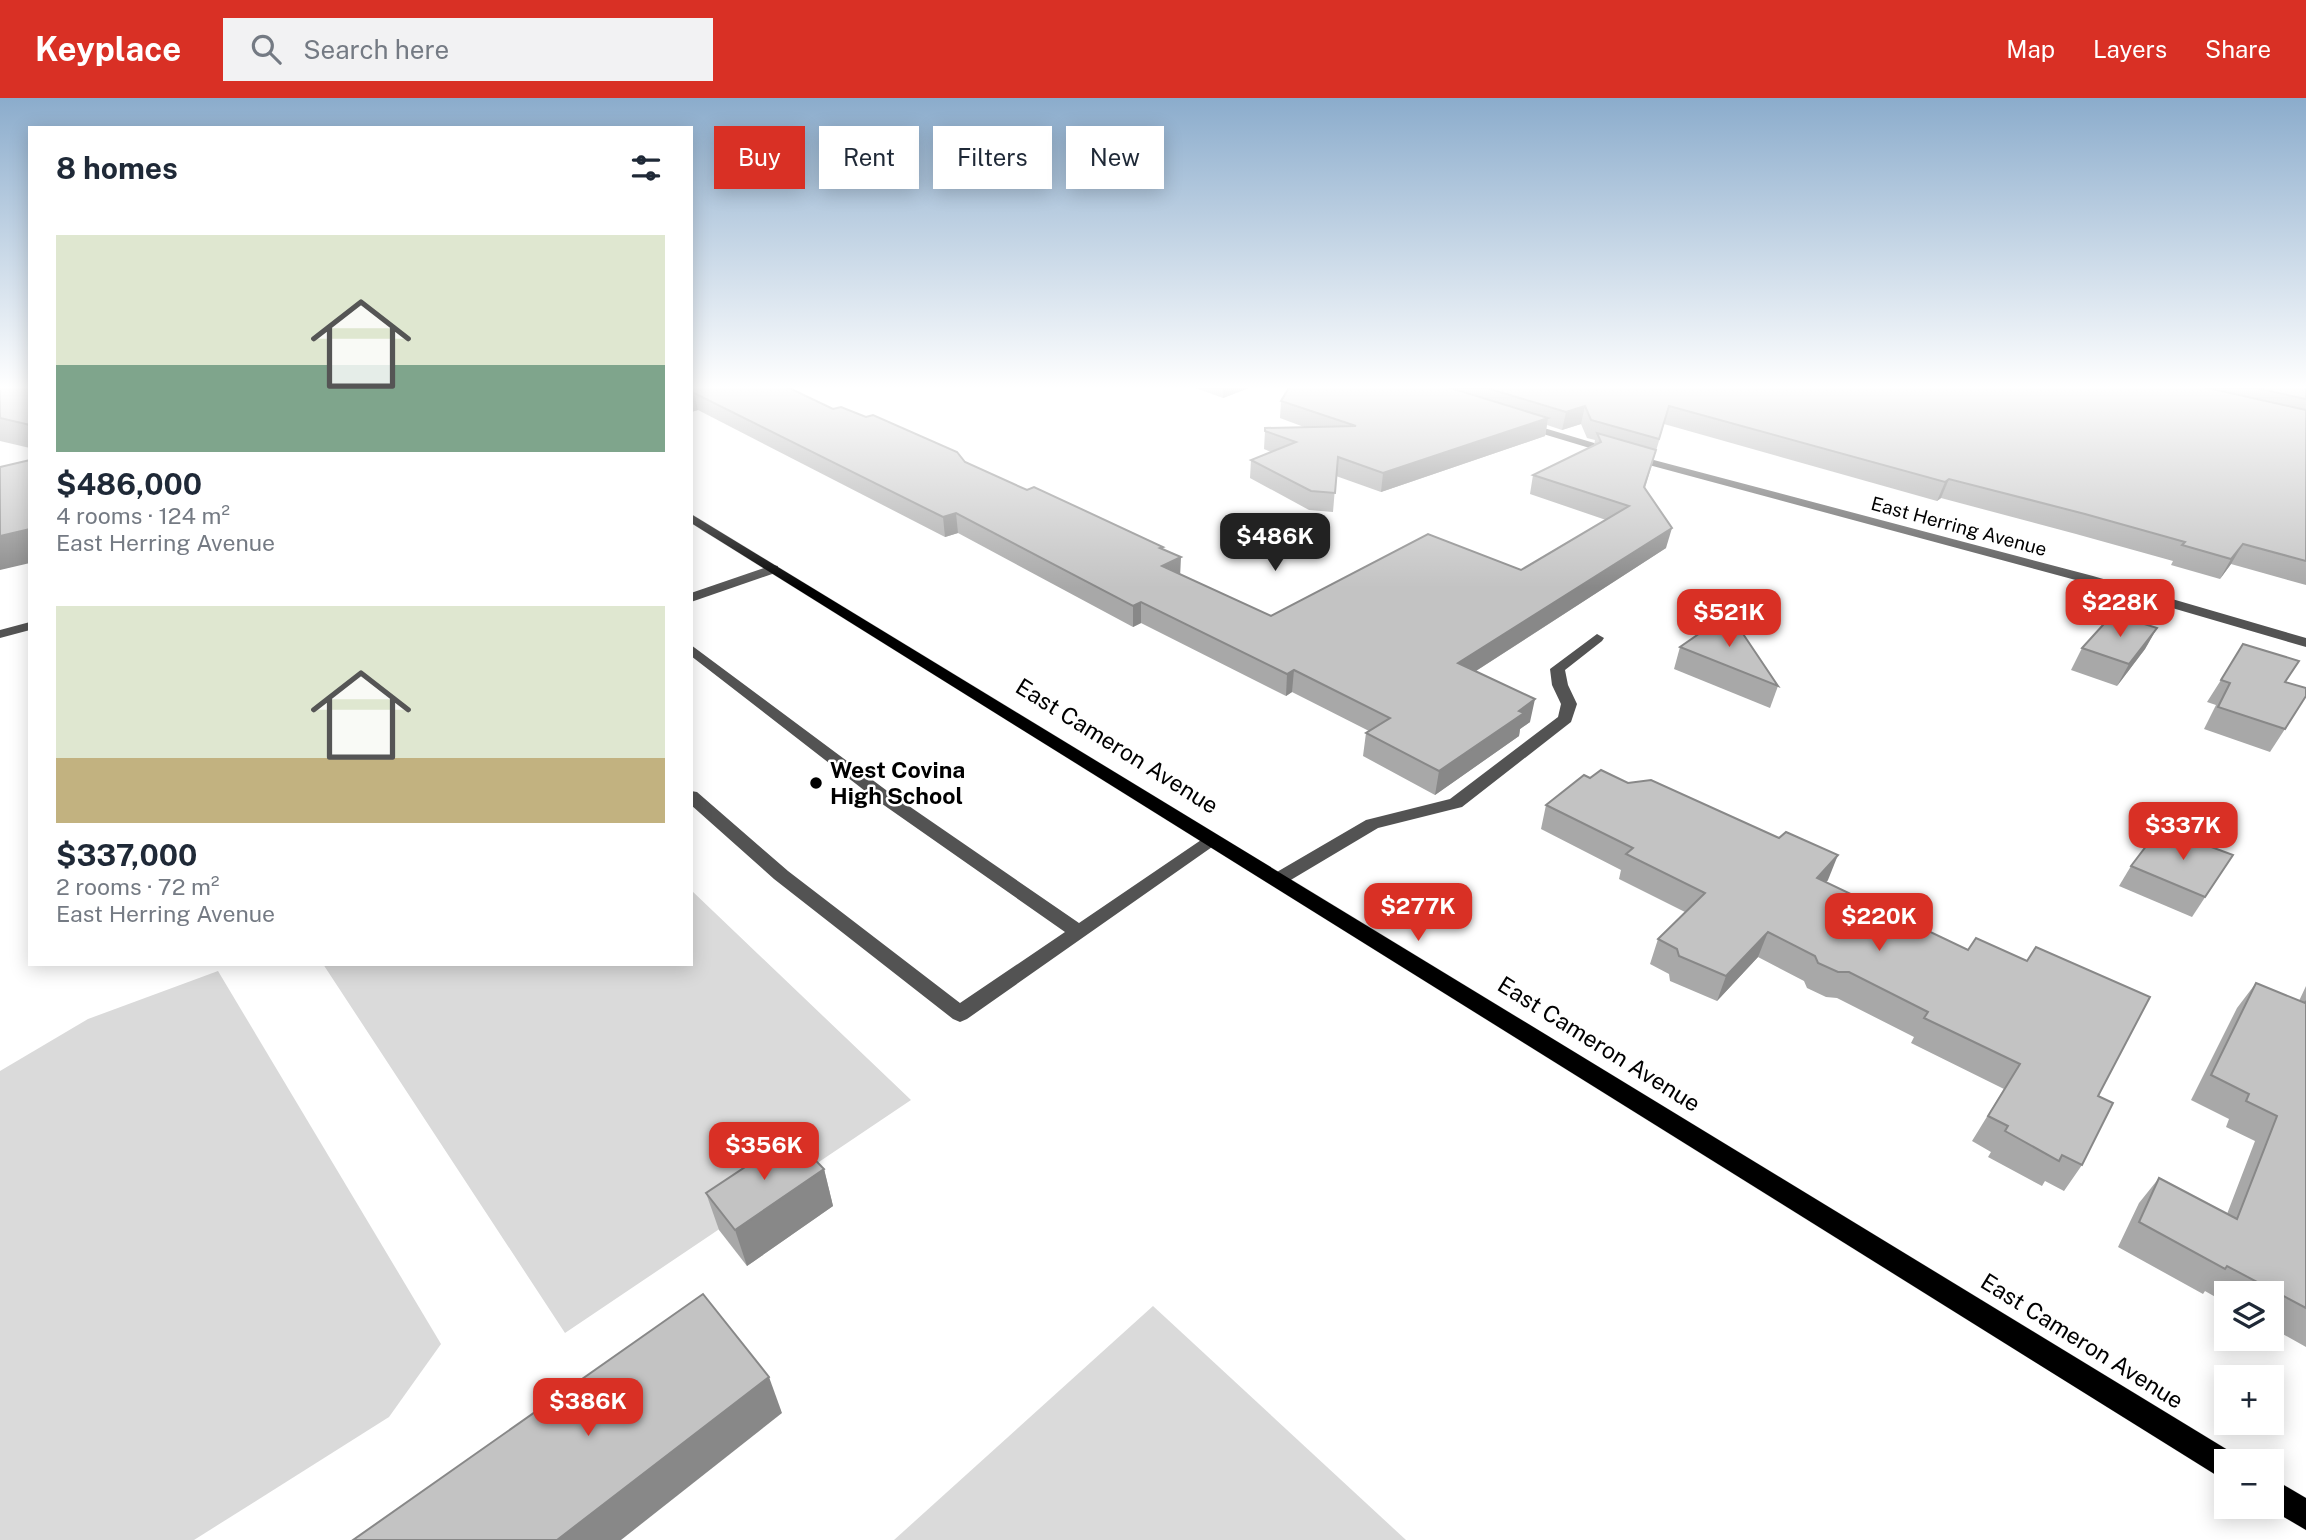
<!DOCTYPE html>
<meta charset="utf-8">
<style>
:root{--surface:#fff;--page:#f2f2f3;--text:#1f2937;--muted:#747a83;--accent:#d93025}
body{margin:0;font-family:"Public Sans",sans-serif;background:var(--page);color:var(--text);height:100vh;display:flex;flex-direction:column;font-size:26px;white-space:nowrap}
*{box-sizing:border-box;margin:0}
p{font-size:23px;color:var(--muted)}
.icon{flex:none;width:38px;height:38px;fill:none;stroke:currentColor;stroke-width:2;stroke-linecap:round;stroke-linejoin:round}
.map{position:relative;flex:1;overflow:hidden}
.details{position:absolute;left:28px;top:28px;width:665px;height:840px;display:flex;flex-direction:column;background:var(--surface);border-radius:0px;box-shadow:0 4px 18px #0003}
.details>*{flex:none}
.banner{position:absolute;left:714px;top:28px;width:665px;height:63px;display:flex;gap:14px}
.fabs{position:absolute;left:2214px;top:1183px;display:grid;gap:14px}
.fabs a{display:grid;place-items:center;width:70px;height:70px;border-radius:0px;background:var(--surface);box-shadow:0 4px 18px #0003;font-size:35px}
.price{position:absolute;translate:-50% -60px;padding:0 16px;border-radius:14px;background:var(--accent);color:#fff;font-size:23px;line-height:46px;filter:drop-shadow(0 2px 4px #0008)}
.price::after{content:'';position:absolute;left:50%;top:42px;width:21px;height:16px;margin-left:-10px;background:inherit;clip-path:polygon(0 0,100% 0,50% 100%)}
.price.on{background:#222;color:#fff}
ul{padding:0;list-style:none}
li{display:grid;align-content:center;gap:14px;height:371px;padding:0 28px}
li span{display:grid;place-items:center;height:217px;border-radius:0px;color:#555}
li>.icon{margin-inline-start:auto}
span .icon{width:126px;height:126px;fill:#fffc;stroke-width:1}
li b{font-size:30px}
h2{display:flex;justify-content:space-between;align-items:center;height:84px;padding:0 28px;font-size:30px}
.tag{padding:0 24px;border-radius:0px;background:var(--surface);box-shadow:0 4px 18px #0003;font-size:24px;line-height:63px}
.tag.on{background:var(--accent);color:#fff}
header{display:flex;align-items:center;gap:42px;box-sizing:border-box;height:98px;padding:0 35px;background:var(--accent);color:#fff}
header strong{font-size:33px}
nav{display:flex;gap:38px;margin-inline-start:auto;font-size:24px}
.search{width:490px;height:63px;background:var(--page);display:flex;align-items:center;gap:18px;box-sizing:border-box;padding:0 24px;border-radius:0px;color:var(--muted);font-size:26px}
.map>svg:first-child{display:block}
.green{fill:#dadada}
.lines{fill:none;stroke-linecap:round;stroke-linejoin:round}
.major-casing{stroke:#dbdbdb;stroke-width:1}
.minor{fill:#535353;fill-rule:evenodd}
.major{fill:#000;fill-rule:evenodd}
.wall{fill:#a8a8a8}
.shaded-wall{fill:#888}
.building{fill:#c3c3c3;stroke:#888;stroke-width:2}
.poi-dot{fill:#000;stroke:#fff;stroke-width:2.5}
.labels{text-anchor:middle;stroke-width:5;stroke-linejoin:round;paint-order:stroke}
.far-street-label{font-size:19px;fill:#000;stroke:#fff}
.street-label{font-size:23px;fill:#000;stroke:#fff}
.poi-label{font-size:23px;font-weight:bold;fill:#000;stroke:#fff;text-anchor:start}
</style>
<header>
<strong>Keyplace</strong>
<div class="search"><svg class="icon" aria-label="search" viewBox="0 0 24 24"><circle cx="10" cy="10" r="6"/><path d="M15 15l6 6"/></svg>Search here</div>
<nav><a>Map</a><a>Layers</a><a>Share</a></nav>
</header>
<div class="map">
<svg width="2306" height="1442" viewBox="0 0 2306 1442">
<rect width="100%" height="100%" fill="#fff"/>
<g class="green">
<path d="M691,792L911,1002L565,1235L323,866H691Z"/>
<path d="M218,873L441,1246L389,1319L194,1442H0V973L88,921Z"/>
<path d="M1153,1208L1406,1442H894Z"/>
</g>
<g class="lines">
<defs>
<g id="major">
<path d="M691,416L2236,1357L2239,1363H2226V1381L2216,1377L691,425Z"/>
<path d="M2272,1380L2306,1400V1432L2267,1409H2272Z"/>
</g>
</defs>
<use href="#major" class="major-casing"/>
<g class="minor">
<path d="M1524,324L1631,356L2093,478L2306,540V549L2083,484L1623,360L1520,329L1519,327Z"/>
<path d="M773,467L778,468V474L691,504V495Z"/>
<path d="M30,524V532L0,540V532Z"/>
<path d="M1597,536L1604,540L1602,543L1565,572L1568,587L1577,606L1571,624L1462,709L1378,730L1284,786H1270L1268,782L1270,778L1366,722L1450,701L1558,619L1561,606L1552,587L1550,571Z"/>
<path d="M691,547L890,695L1079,825L1207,738L1213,736L1222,742L967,921L960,924L953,921L774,781L691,707V693L697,694L788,773L960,905L1065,834L878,703L691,558Z"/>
</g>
<use href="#major" class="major"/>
</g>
<g class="wall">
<path d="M0,288H30V350L0,343Z"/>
<path d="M691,288L833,311L965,364L1027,392L1163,451L1180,476L1271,518L1521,472L1606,422L1530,396L1533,377L1594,347L1595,342L1587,340L1581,326L1562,332L1547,327L1545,338L1381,394L1336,378L1333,414L1309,412L1250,380L1251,362L1271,354L1264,351L1265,333L1304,329L1280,320L1281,303L1290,288H2306V487L2231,466L2220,481L2171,467L2173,463L2076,436L1941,400L1937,403L1664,326L1645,390L1666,450L1476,573L1530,624L1520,631L1519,638L1435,697L1363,658L1366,635L1369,633L1292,594L1286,598L1141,525L1133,529L958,435L945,439L698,312L691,314Z"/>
<path d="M1190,288H1254L1223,300Z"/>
<path d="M2157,530L2145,551L2117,588L2071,572L2082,550Z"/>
<path d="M1680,549L1778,588L1770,610L1674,571Z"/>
<path d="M2221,582L2286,584L2285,631L2270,654L2204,631L2216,607L2207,604Z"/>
<path d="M1590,680L1828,782L1826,784L2098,998L2082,1067L2064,1093L2045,1083L2042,1088L1988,1059L1991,1054L1972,1043L2004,991L1911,945L1914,939L1837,900L1826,899L1807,890L1804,883L1758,859L1717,903L1670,883L1669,876L1650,866L1658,841L1685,814L1619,781L1621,772L1541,731L1546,707Z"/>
<path d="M2233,757L2192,819L2119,788L2131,768Z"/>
<path d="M2256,885L2299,903L2306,888V1249L2272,1230V1195H2226V1205L2205,1193L2203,1196L2118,1149L2139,1105L2159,1080L2227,1116L2255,1043L2226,1029L2229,1021L2191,1002L2237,910Z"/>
<path d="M824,1071L833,1108L747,1168L719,1132L706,1095Z"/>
</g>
<g class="shaded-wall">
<path d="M1223,288H1254L1223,300Z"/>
<path d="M691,295H694L698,312L691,314Z"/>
<path d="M1585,308L1581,326L1562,332L1566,314Z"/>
<path d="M1548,320L1545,338L1381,394L1383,375Z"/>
<path d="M1949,381L1941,400L1937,403L1945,384Z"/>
<path d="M956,415L958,435L945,439L943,419Z"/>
<path d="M1672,430L1666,450L1454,587L1458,565Z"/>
<path d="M30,431V465L0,472V438Z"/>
<path d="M2243,446L2231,466L2220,481L2231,461Z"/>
<path d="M1163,449V468L1181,459L1180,480L1162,489L1160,450Z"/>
<path d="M1141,504V525L1133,529V508Z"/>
<path d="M2157,530L2145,551L2117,588L2129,566Z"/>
<path d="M1294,572L1292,594L1286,598L1287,576Z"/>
<path d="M1535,601L1530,624L1520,631L1519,638L1435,697L1439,673Z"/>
<path d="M1838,757L1828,782L1807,804L1817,780Z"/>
<path d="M1768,834L1758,859L1717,903L1726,878Z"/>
<path d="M824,1071L833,1108L747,1168L735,1132Z"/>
<path d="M769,1279L782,1315L621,1442H557Z"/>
</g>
<g class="building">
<path d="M0,288H30V327L0,320Z"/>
<path d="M691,288H785L833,311L841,309L866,319L873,317L957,354L965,364L1027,392L1034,389L1163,449L1160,450L1181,459L1162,468L1271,518L1428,436L1521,472L1629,408L1533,377L1601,344L1597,335L1656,352L1644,389L1672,430L1458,565L1535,601L1519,613L1524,615L1439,673L1366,635L1390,620L1294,572L1287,576L1141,504L1133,508L956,415L943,419L694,295H691Z"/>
<path d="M1290,288H1444L1548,320L1383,375L1338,359L1335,395L1311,393L1251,362L1296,344L1265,333V330L1356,328L1281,303Z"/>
<path d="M1480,288H2199L2306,312V463L2243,446L2231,461L2182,447L2185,444L2085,416L1949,381L1945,384L1669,308L1659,341L1591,322L1585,308L1566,314Z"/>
<path d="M2246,288H2306V301Z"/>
<path d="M30,362V431L0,438V369Z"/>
<path d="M1729,515L1778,588L1680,549Z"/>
<path d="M2113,516L2157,530L2129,566L2082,550Z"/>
<path d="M2243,546L2299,563L2285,584L2306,590V598L2285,631L2218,609L2230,585L2221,582Z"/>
<path d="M1601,672L1628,685L1651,682L1779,740L1786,734L1838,757L1817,780L1968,852L1976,840L2027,863L2036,849L2150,899L2098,998L2113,1005L2082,1067L2062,1057L2059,1063L2005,1033L2008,1028L1988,1018L2020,966L1924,920L1928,914L1849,874H1838L1818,865L1815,858L1768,834L1726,878L1679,858L1677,851L1658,841L1705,795L1626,756L1633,750L1546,707L1584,677L1590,680Z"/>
<path d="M2160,730L2233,757L2205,799L2131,768Z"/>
<path d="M2256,885L2305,905L2306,903V1210L2227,1168L2225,1171L2139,1124L2159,1080L2237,1121L2277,1018L2246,1003L2249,996L2211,977Z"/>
<path d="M792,1038L824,1071L735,1132L706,1095Z"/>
<path d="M703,1196L769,1279L557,1442H353Z"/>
</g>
<linearGradient id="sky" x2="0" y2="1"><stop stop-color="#8baccc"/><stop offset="0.59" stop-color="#fff"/><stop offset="1" stop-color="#fff" stop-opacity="0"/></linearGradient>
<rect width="2306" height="490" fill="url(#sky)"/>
<circle class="poi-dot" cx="816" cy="685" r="7"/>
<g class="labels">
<g class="far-street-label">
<text transform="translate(1959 428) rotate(15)" y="7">East Herring Avenue</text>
</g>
<g class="street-label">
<text transform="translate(1117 648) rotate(32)" y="8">East Cameron Avenue</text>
<text transform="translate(1599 946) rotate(32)" y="8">East Cameron Avenue</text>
<text transform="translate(2082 1243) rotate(32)" y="8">East Cameron Avenue</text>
</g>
<g class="poi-label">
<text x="830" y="680">West Covina<tspan x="830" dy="26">High School</tspan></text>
</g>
</g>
</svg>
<div class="fabs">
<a><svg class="icon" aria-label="layers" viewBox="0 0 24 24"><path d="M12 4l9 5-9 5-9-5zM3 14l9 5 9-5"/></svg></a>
<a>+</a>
<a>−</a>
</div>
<b class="price on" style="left:1275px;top:475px">$486K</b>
<b class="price" style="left:2120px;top:541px">$228K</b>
<b class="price" style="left:1729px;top:551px">$521K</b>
<b class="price" style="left:2183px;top:764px">$337K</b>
<b class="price" style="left:1418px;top:845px">$277K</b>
<b class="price" style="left:1879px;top:855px">$220K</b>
<b class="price" style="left:764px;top:1084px">$356K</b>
<b class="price" style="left:588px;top:1340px">$386K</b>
<div class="banner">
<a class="tag on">Buy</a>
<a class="tag">Rent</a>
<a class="tag">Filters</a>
<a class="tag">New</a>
</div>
<section class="details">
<h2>8 homes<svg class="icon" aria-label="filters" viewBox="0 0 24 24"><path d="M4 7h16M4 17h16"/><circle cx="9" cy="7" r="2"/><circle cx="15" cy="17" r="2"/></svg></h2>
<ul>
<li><span style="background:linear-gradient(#dfe7d0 60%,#7fa58c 0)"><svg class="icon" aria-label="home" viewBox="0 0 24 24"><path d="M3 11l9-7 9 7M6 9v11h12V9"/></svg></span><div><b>$486,000</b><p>4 rooms · 124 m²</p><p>East Herring Avenue</p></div></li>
<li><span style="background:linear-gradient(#dfe7d0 70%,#c2b280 0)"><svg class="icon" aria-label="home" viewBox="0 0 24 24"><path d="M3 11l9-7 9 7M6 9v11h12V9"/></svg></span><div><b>$337,000</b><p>2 rooms · 72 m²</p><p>East Herring Avenue</p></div></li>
</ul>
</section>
</div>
